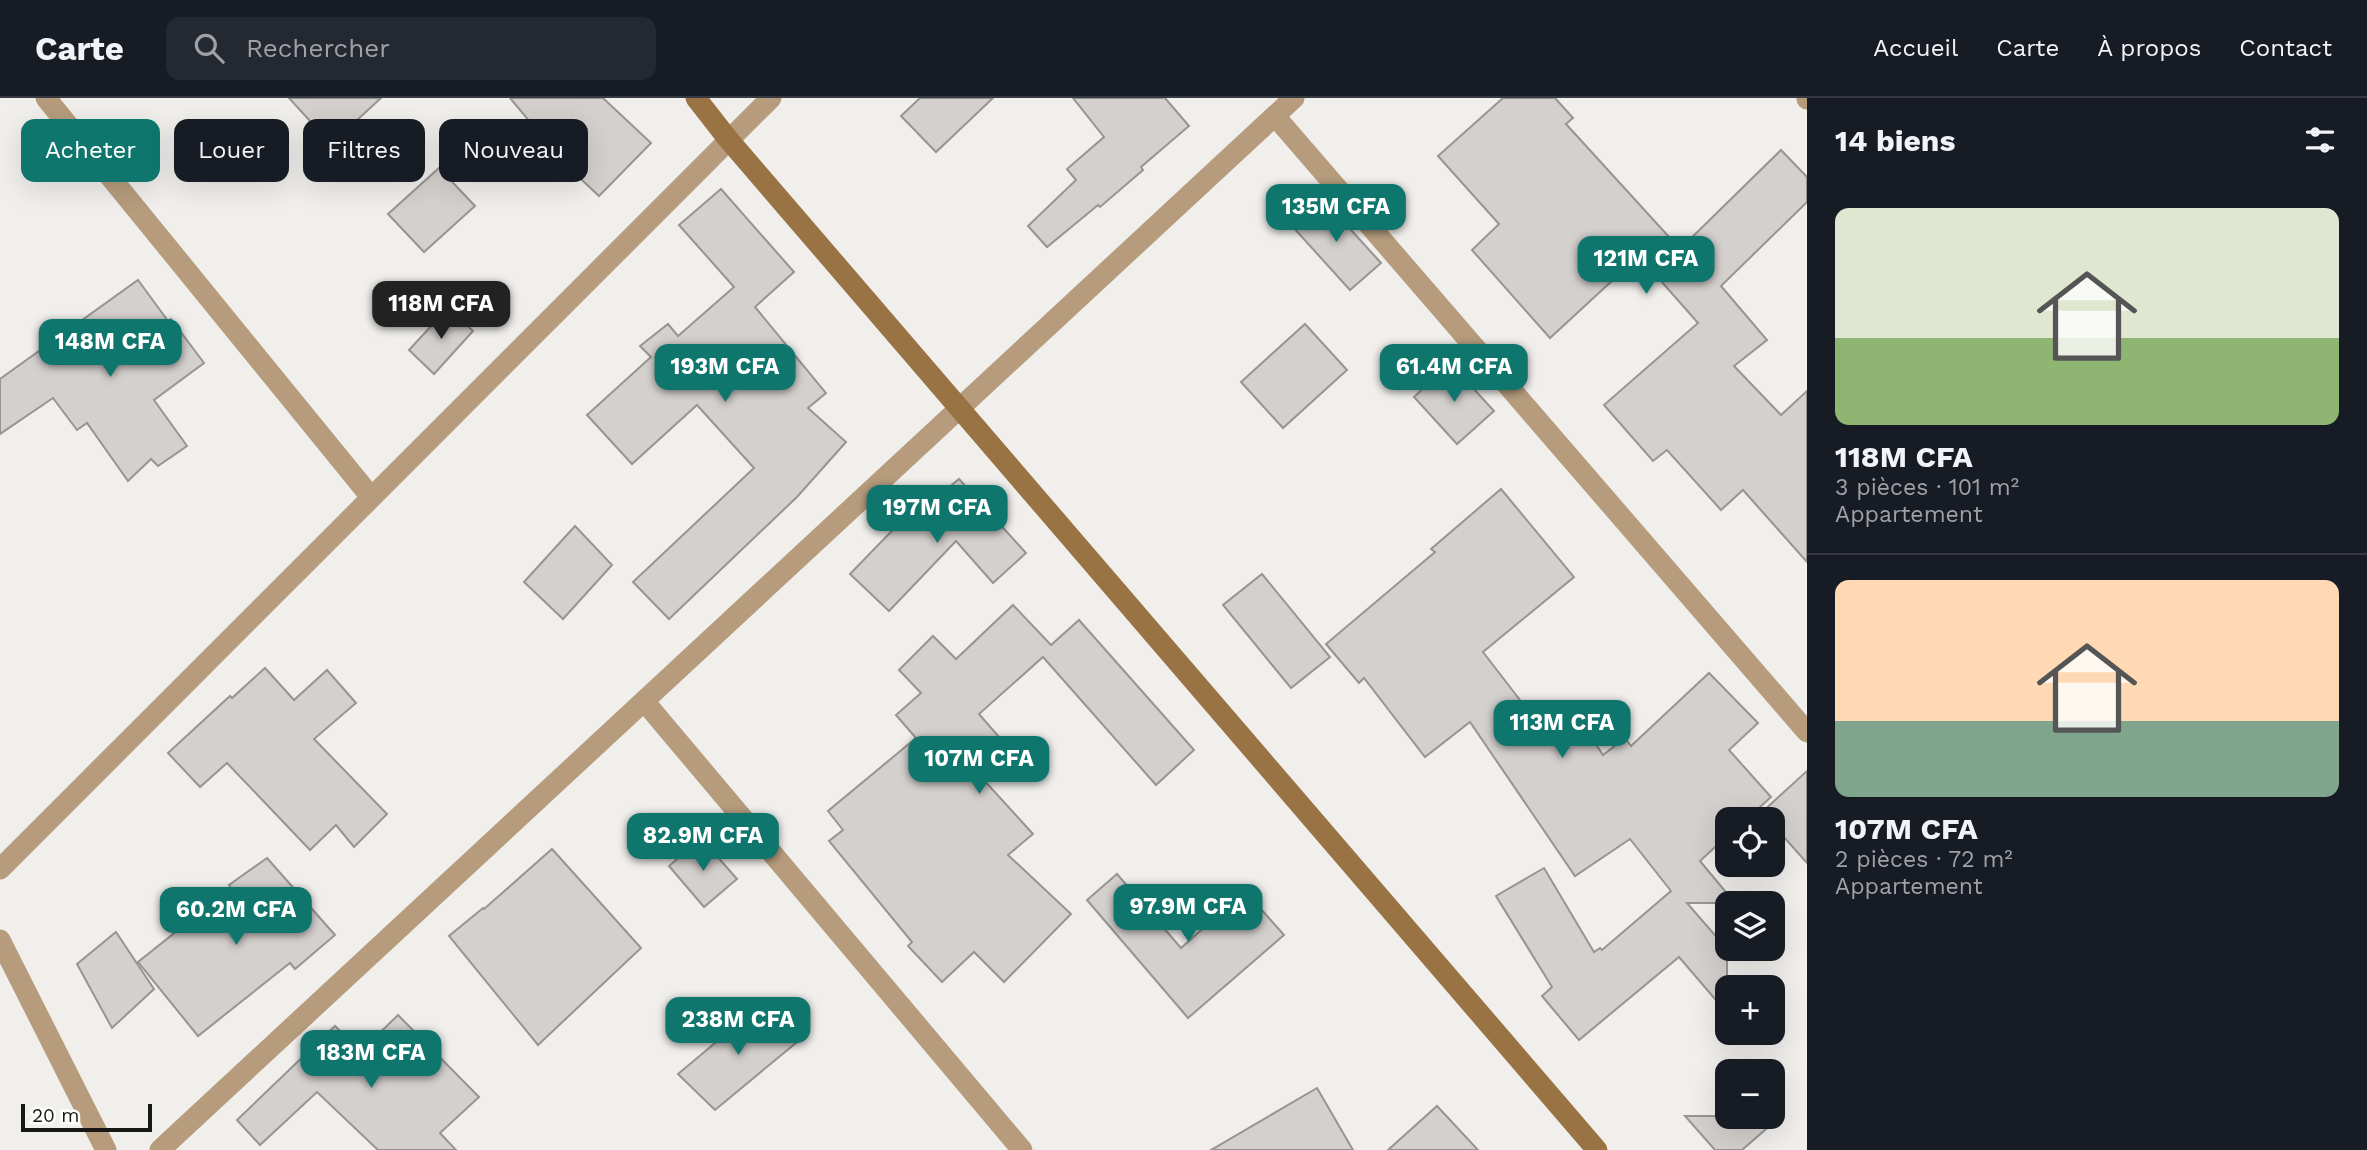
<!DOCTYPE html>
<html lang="fr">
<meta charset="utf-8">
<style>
:root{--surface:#171b24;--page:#242831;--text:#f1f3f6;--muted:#9ea1a6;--line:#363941;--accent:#0f766e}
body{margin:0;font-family:"Work Sans",sans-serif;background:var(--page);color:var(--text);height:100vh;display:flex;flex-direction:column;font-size:26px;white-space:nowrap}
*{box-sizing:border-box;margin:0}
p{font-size:23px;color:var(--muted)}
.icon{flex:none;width:38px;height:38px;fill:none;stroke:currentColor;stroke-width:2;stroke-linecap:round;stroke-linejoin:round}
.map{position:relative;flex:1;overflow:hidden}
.side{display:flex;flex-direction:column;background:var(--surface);width:560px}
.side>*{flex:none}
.banner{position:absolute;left:21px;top:21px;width:665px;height:63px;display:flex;gap:14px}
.buttons{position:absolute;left:1715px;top:709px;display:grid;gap:14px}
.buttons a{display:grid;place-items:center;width:70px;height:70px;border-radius:14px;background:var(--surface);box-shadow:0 7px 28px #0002;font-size:35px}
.scale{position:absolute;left:21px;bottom:18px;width:131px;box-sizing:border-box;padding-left:7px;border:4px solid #171715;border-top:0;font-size:19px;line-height:24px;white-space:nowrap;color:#171715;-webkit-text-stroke:5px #fefdf9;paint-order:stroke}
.price{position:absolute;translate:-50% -60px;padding:0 16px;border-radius:14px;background:var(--accent);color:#fff;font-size:23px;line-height:46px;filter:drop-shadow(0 2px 4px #0008)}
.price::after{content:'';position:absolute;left:50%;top:42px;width:21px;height:16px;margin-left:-10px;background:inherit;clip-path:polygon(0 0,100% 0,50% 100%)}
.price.selected{background:#222;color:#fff}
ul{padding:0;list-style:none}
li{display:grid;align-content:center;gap:14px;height:371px;padding:0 28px}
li+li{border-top:2px solid var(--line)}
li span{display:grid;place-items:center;height:217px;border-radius:14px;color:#555}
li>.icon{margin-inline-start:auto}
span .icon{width:126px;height:126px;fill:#fffc;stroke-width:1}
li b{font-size:30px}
h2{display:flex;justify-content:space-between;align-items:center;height:84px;padding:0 28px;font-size:30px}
.pill{padding:0 24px;border-radius:14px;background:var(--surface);box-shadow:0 7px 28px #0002;font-size:24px;line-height:63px}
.pill.selected{background:var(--accent);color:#fff}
header{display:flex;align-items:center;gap:42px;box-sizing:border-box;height:98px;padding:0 35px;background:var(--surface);border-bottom:2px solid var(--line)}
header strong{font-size:33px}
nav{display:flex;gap:38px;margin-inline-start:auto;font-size:24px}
.search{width:490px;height:63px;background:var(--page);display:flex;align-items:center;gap:18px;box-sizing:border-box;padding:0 24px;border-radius:14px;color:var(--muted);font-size:26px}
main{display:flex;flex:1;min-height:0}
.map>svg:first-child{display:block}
.building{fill:#d4d0ce;stroke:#979491;stroke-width:2}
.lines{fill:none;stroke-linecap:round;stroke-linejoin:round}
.street{stroke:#b69c7d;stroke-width:21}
.secondary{stroke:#997344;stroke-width:21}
</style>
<header>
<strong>Carte</strong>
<div class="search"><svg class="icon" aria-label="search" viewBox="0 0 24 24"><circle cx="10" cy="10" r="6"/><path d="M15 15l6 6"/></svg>Rechercher</div>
<nav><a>Accueil</a><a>Carte</a><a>À propos</a><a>Contact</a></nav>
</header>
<main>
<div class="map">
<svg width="1807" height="1052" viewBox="0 0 1807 1052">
<rect width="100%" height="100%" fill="#f0efec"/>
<g class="building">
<path d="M289,0H381L331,46Z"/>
<path d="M510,0H603L651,45L599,98L566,67Z"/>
<path d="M920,0H993L936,54L901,18Z"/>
<path d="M1073,0H1165L1189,28L1141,69L1143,72L1100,109L1098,107L1047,149L1028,128L1076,82L1067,71L1104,39Z"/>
<path d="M1503,0H1555L1573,20L1566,26L1680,151L1781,52L1807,79V104L1721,188L1767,242L1734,268L1781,317L1807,293V464L1743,392L1721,412L1667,352L1653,363L1604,307L1698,225L1639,158L1550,240L1472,152L1499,126L1438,58Z"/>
<path d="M439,70L475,108L424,154L388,116Z"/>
<path d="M721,91L794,174L755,209L826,295L808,310L846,344L797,399L669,521L633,484L754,370L697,307L632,366L587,317L651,259L640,248L668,226L678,238L734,189L679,127Z"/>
<path d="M1323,101L1381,165L1350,192L1292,128Z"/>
<path d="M138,182L168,223L171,221L204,265L154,302L187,348L158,368L151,361L128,383L87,325L77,332L53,300L0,336V281Z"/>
<path d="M448,210L473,233L434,276L409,252Z"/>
<path d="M1305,226L1347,272L1283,330L1241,284Z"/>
<path d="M1450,265L1494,313L1457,346L1414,299Z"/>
<path d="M959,381L1026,455L993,485L956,443L889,513L850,476L916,408L921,413Z"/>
<path d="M1501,391L1574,479L1483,554L1540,628L1570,607L1603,657L1625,640L1631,648L1709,575L1758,625L1729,652L1771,699L1747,721H1727V738L1700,763L1735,805H1687L1727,851V915L1679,859L1579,942L1542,898L1552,889L1496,798L1544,770L1594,854L1600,850L1602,852L1671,793L1630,741L1575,778L1470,624L1425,659L1364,580L1359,585L1326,546L1435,454L1431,451Z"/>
<path d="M575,428L612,467L563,521L524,484Z"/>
<path d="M1262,476L1330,559L1291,590L1223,507Z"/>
<path d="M1013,507L1051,547L1079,522L1194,652L1156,687L1043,559L979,616L1012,654L982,680L1033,736L1008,757L1071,816L1004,884L974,854L942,884L908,848L912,844L829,743L843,732L828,713L916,640L896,617L921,595L899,572L933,538L956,561Z"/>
<path d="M265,570L294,602L327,572L356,605L314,641L387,716L354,749L336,727L310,752L227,665L200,689L168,655L230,598L232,600Z"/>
<path d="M1807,673V765L1773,727V721H1768L1762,714Z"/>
<path d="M701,740L737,781L704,809L669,768Z"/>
<path d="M552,751L641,850L538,947L449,838L483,810L484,811Z"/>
<path d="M267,760L335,837L295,871L290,865L198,938L138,864L231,790L229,787Z"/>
<path d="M1117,776L1181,850L1245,793L1284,837L1188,920L1087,802Z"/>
<path d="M116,834L154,891L112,930L77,866Z"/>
<path d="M764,904L797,944L715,1012L678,976Z"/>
<path d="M398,917L479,999L440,1035L456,1052H378L317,994L260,1047L237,1022L335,928L361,953Z"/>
<path d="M1317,990L1353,1052H1211Z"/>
<path d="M1437,1008L1478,1052H1388Z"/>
<path d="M1685,1018H1781L1742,1052H1715Z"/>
</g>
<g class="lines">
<g class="street">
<path d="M46,0L371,399"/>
<path d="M1807,0V1"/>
<path d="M1275,18L1807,634"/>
<path d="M644,603L1022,1052"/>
<path d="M0,771L771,0"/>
<path d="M0,842L106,1052"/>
<path d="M160,1052L1294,0"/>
</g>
<path class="secondary" d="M696,0L728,41L1597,1052"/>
</g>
</svg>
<div class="buttons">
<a><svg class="icon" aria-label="locate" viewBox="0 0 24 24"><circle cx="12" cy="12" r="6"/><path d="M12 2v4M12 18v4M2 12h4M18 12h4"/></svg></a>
<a><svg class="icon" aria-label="layers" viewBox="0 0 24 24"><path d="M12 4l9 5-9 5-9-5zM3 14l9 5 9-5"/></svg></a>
<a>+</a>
<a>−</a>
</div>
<div class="scale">20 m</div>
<b class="price" style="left:1336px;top:146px">135M CFA</b>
<b class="price" style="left:1646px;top:198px">121M CFA</b>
<b class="price selected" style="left:441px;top:243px">118M CFA</b>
<b class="price" style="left:110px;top:281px">148M CFA</b>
<b class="price" style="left:725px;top:306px">193M CFA</b>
<b class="price" style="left:1454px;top:306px">61.4M CFA</b>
<b class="price" style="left:937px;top:447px">197M CFA</b>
<b class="price" style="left:1562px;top:662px">113M CFA</b>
<b class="price" style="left:979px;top:698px">107M CFA</b>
<b class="price" style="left:703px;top:775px">82.9M CFA</b>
<b class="price" style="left:1188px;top:846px">97.9M CFA</b>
<b class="price" style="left:236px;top:849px">60.2M CFA</b>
<b class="price" style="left:738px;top:959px">238M CFA</b>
<b class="price" style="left:371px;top:992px">183M CFA</b>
<div class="banner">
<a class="pill selected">Acheter</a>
<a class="pill">Louer</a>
<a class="pill">Filtres</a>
<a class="pill">Nouveau</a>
</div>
</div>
<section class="side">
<h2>14 biens<svg class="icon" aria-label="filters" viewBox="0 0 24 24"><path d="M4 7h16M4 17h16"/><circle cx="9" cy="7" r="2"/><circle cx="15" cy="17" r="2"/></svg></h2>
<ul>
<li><span style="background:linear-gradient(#dfe7d0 60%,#8fb573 0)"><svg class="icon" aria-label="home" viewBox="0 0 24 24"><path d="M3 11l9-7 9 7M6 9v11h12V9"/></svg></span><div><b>118M CFA</b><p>3 pièces · 101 m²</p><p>Appartement</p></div></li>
<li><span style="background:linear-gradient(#ffd9b3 65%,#7fa58c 0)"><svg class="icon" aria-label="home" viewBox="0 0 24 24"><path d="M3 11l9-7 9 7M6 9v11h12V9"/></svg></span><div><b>107M CFA</b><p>2 pièces · 72 m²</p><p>Appartement</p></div></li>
</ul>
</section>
</main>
